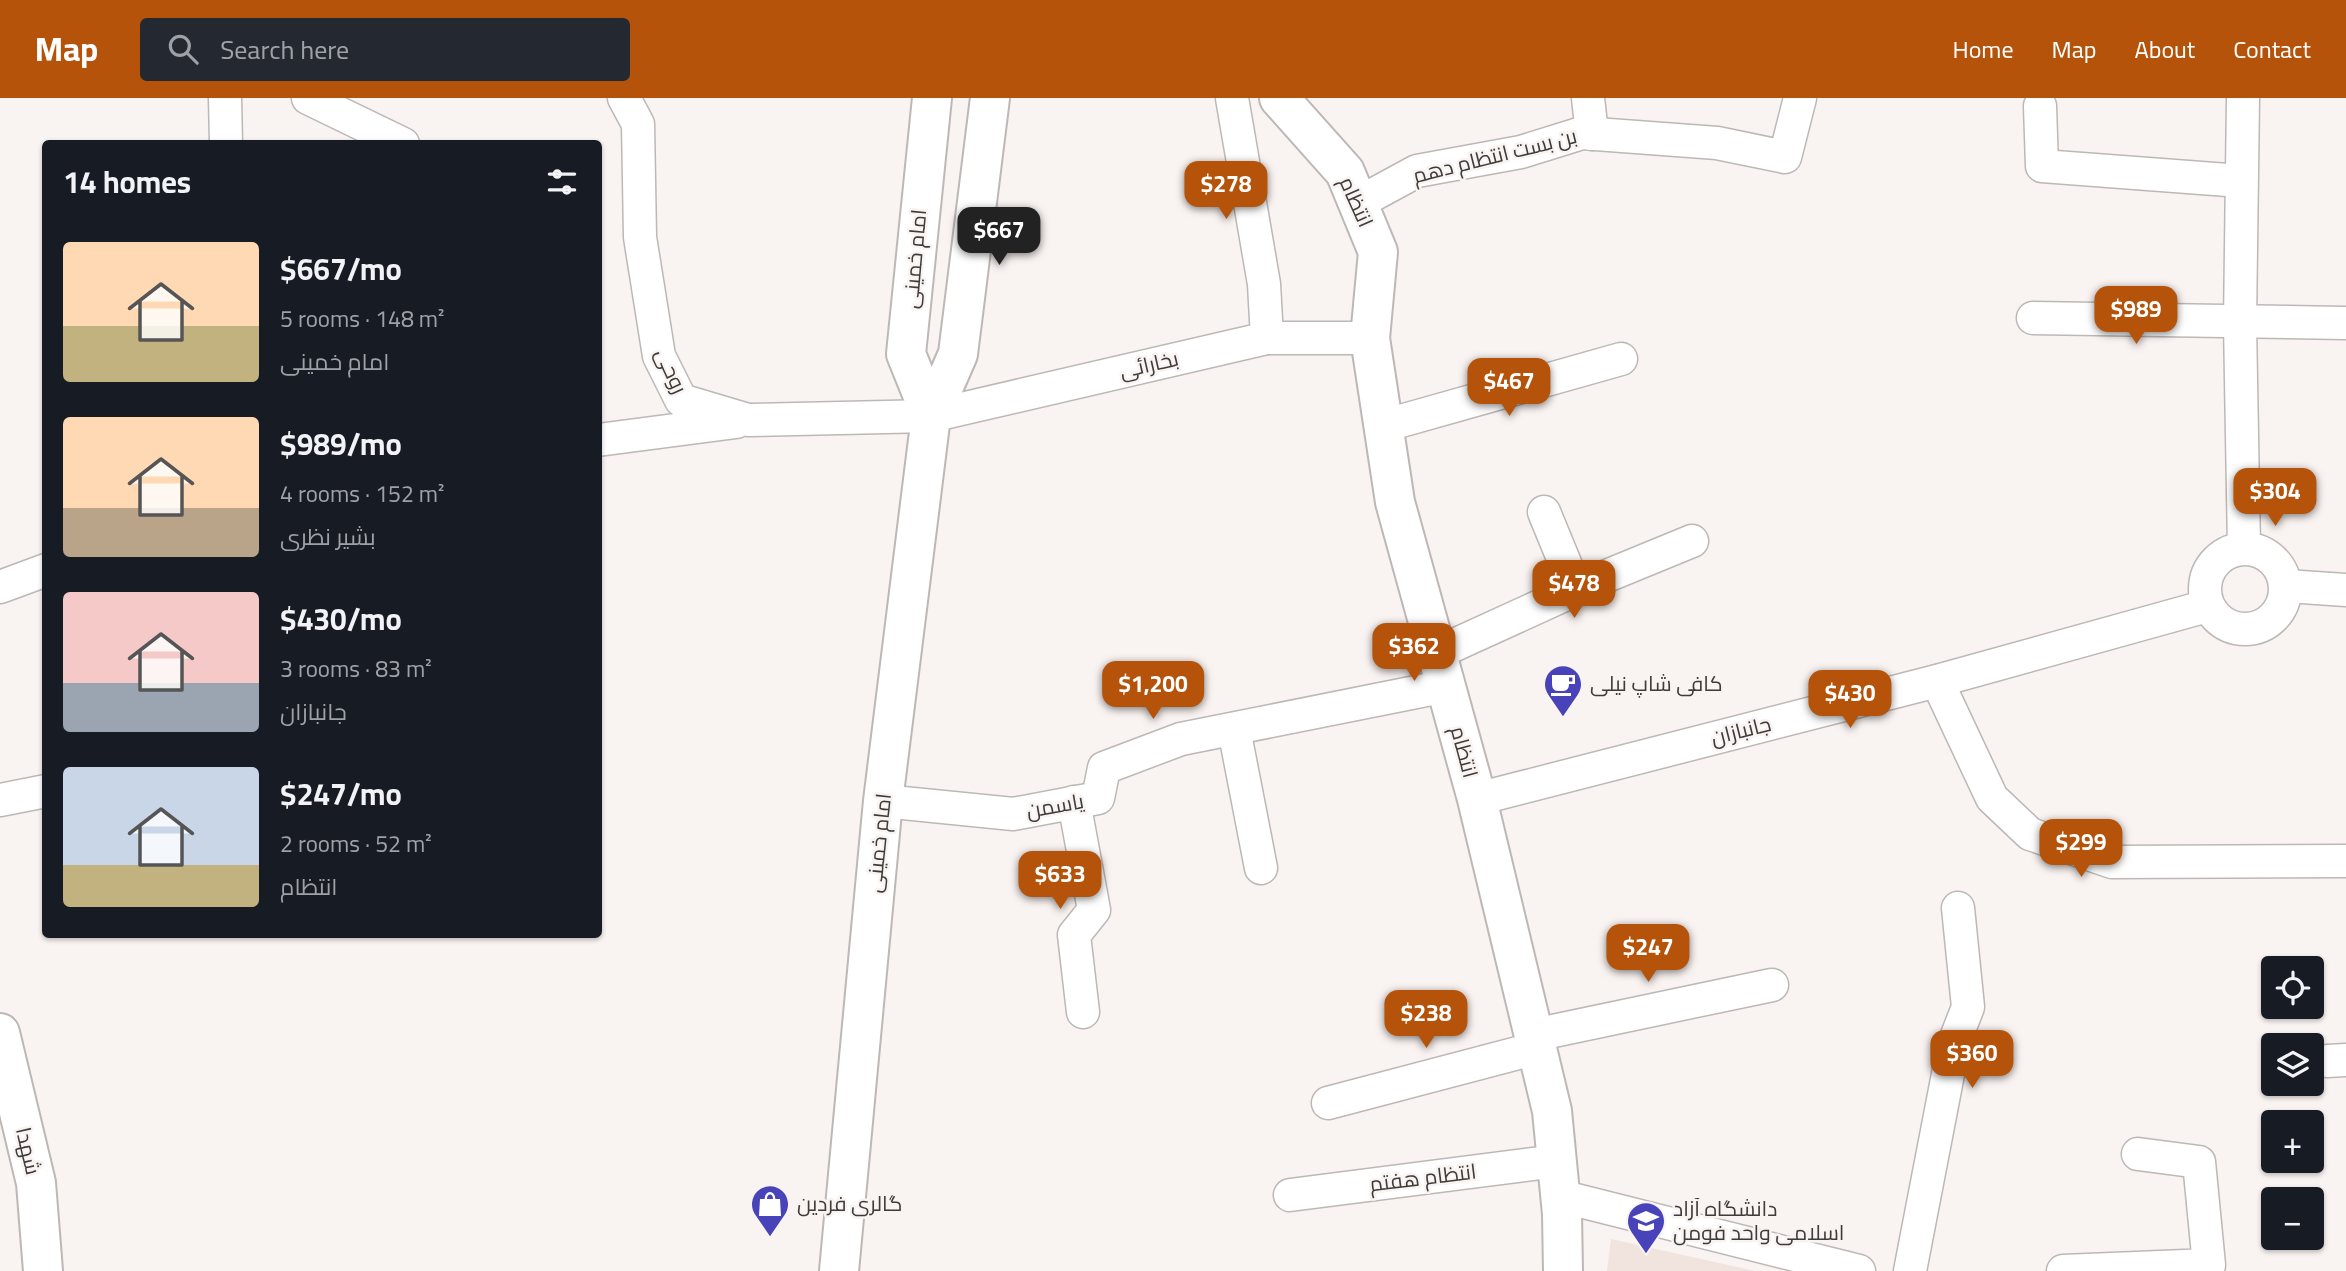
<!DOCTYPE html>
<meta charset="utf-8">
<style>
:root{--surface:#171b24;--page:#242831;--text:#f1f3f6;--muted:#9ea1a6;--accent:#b45309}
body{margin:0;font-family:Georgia,Cairo,serif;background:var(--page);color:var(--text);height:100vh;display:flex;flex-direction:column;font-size:26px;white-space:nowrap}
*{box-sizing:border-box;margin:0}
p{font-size:23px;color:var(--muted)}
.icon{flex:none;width:38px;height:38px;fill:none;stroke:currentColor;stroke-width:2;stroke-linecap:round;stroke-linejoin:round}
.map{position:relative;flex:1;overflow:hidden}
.panel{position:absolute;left:42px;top:42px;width:560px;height:798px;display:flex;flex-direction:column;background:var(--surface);border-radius:7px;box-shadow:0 2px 5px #0004}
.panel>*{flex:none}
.tools{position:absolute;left:2261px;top:858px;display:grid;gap:14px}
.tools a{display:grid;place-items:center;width:63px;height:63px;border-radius:7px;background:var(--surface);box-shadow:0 2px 5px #0004;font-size:35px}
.price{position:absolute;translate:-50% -60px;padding:0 16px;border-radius:14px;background:var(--accent);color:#fff;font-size:23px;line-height:46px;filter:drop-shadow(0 2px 4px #0008)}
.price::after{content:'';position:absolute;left:50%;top:42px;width:21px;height:16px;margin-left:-10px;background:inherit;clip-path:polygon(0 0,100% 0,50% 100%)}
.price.on{background:#222;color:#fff}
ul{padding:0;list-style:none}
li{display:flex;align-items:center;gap:21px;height:175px;padding:0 21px}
li span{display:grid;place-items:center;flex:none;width:196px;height:140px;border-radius:7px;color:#555}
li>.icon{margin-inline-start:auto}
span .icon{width:84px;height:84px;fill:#fffc;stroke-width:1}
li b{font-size:30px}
h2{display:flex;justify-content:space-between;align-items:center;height:84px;padding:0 21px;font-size:30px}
header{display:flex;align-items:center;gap:42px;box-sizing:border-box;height:98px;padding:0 35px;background:var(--accent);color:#fff}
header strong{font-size:33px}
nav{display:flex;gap:38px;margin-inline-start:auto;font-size:24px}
.search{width:490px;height:63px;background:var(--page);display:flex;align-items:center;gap:18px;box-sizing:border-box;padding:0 24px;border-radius:7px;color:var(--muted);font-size:26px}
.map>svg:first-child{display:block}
.built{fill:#f1e3de}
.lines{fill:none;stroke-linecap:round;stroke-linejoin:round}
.minor-casing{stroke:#bdb8b6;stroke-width:35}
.tertiary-casing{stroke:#bdb8b6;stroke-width:42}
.secondary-casing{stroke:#bdb8b6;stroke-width:42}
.minor{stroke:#fff;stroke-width:32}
.tertiary{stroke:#fff;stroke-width:38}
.secondary{stroke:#fff;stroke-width:38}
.labels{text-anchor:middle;stroke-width:5;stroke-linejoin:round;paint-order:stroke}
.street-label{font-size:21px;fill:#3e3c3b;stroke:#f9f3f1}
.poi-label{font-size:21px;fill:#3e3c3b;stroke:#f9f3f1;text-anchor:start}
</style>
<header>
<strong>Map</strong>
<div class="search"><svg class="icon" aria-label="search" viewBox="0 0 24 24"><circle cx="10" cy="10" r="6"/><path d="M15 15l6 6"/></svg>Search here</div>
<nav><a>Home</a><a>Map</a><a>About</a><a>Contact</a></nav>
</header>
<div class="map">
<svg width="2346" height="1173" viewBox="0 0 2346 1173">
<rect width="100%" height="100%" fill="#f9f3f1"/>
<path class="built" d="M1611,1141L1755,1173H1607Z"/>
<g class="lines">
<defs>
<g id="minor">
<path d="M225,0L226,46"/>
<path d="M308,0L403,46"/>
<path d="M624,0L638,26L640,139L659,258L681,302L748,322L931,318L1267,240H1370"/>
<path d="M1232,0L1264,186L1267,240"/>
<path d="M1588,0L1592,36"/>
<path d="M2243,0L2240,225L2244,450"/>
<path d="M2040,8L2042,68L2241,83"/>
<path d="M1358,105L1417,73L1521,54L1582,35L1717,45L1785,59L1800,0"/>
<path d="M2033,220L2346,225"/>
<path d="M1383,328L1621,261"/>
<path d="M598,342L736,324"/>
<path d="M1544,414L1576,492"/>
<circle cx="2245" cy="491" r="40"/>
<path d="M2286,488L2346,492"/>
<path d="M0,489L46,472"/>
<path d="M1437,555L1597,482L1692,443"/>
<path d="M1937,583L1992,700L2030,736L2112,764L2346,763"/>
<path d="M1234,631L1261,770"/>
<path d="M1477,701L1937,583L2207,508"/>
<path d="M0,702L46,693"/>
<path d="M883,703L1013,716L1098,700L1104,670L1181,641L1446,588"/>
<path d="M1074,704L1094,812L1074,837L1083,914"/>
<path d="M1534,937L1772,887"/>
<path d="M2327,963L2346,962"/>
<path d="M1328,1005L1537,950"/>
<path d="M1290,1097L1557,1063"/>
<path d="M1560,1098L1859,1173"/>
<path d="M1910,1173L1954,945L1968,909L1958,810"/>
<path d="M2063,1173L2209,1167L2199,1064L2138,1056"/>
</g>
<path id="tertiary" d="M1279,0L1345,74L1378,154L1370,240L1395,404L1477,701L1552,1013L1562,1116L1563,1173"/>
<g id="secondary">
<path d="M931,318L906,256L932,0"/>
<path d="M0,935L36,1085L43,1173"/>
<path d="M839,1173L883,703L931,318L958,256L990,0"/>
</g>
</defs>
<use href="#minor" class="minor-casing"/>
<use href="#tertiary" class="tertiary-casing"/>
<use href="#secondary" class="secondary-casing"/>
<use href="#minor" class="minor"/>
<use href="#tertiary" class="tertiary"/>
<use href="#secondary" class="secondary"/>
</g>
<defs>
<symbol id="cafe-pin" viewBox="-11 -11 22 30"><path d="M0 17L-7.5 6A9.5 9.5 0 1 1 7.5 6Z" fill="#4943b9" stroke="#f9f3f1"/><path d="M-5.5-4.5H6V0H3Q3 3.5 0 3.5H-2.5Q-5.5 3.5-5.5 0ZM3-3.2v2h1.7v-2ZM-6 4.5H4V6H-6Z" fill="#fff"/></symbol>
<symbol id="shop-pin" viewBox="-11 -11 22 30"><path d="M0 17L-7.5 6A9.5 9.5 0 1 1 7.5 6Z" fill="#4943b9" stroke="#f9f3f1"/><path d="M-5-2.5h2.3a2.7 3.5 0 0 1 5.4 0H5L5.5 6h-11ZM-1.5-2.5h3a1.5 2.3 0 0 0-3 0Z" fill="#fff"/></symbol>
<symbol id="university-pin" viewBox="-11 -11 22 30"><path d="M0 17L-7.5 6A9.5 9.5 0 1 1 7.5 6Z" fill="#4943b9" stroke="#f9f3f1"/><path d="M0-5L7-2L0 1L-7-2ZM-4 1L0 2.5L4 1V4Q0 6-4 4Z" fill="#fff"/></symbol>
</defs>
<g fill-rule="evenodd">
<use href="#cafe-pin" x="1541" y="564" width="44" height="60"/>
<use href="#shop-pin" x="748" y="1084" width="44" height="60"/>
<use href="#university-pin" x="1624" y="1101" width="44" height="60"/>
</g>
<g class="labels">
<g class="street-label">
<text transform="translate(1495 58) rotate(-14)" y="7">بن بست انتظام دهم</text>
<text transform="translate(1356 104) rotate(66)" y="7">انتظام</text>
<text transform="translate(915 161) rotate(-85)" y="7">امام خمینی</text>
<text transform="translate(1149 267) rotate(-13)" y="7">بخارائی</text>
<text transform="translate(671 273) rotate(65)" y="7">روحی</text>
<text transform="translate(1741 633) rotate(-14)" y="7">جانبازان</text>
<text transform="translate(1464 654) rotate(75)" y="7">انتظام</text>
<text transform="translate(1055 708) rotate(-10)" y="7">یاسمن</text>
<text transform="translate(879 745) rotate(-84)" y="7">امام خمینی</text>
<text transform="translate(28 1053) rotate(77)" y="7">شهدا</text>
<text transform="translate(1423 1080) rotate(-7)" y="7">انتظام هفتم</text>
</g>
<g class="poi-label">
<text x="1590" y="593">کافی شاپ نیلی</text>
<text x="797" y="1113">گالری فردین</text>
<text x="1673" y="1118">دانشگاه آزاد<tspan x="1673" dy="24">اسلامی واحد فومن</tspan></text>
</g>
</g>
</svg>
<div class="tools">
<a><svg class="icon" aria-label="locate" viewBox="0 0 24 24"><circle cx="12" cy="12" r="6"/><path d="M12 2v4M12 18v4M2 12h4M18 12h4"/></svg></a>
<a><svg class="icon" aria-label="layers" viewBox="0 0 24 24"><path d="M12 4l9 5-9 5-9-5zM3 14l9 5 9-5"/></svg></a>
<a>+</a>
<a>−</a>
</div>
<b class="price" style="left:1226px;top:123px">$278</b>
<b class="price on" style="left:999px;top:169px">$667</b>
<b class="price" style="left:2136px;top:248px">$989</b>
<b class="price" style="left:1509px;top:320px">$467</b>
<b class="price" style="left:2275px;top:430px">$304</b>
<b class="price" style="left:1574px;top:522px">$478</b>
<b class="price" style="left:1414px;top:585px">$362</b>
<b class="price" style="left:1153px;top:623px">$1,200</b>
<b class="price" style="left:1850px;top:632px">$430</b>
<b class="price" style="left:2081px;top:781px">$299</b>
<b class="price" style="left:1060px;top:813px">$633</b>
<b class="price" style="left:1648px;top:886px">$247</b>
<b class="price" style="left:1426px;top:952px">$238</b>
<b class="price" style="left:1972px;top:992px">$360</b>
<section class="panel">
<h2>14 homes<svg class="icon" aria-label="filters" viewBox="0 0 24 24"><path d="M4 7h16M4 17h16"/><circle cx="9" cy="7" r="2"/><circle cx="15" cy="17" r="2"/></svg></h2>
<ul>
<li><span style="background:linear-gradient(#ffd9b3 60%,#c2b280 0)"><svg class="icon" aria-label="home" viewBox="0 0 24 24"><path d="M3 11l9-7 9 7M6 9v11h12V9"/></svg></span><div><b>$667/mo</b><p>5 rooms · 148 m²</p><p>امام خمینی</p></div></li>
<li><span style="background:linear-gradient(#ffd9b3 65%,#b9a48a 0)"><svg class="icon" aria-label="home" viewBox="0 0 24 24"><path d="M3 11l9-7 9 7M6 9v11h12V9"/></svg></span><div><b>$989/mo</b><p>4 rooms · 152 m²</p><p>بشیر نظری</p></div></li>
<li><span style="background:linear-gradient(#f6c9c9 65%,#9aa5b1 0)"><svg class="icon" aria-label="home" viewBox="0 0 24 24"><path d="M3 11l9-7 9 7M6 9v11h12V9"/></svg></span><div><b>$430/mo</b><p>3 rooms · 83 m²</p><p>جانبازان</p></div></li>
<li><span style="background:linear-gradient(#c9d6e8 70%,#c2b280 0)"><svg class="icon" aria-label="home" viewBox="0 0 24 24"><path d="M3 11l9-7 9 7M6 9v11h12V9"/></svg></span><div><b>$247/mo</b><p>2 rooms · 52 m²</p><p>انتظام</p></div></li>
</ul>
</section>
</div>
